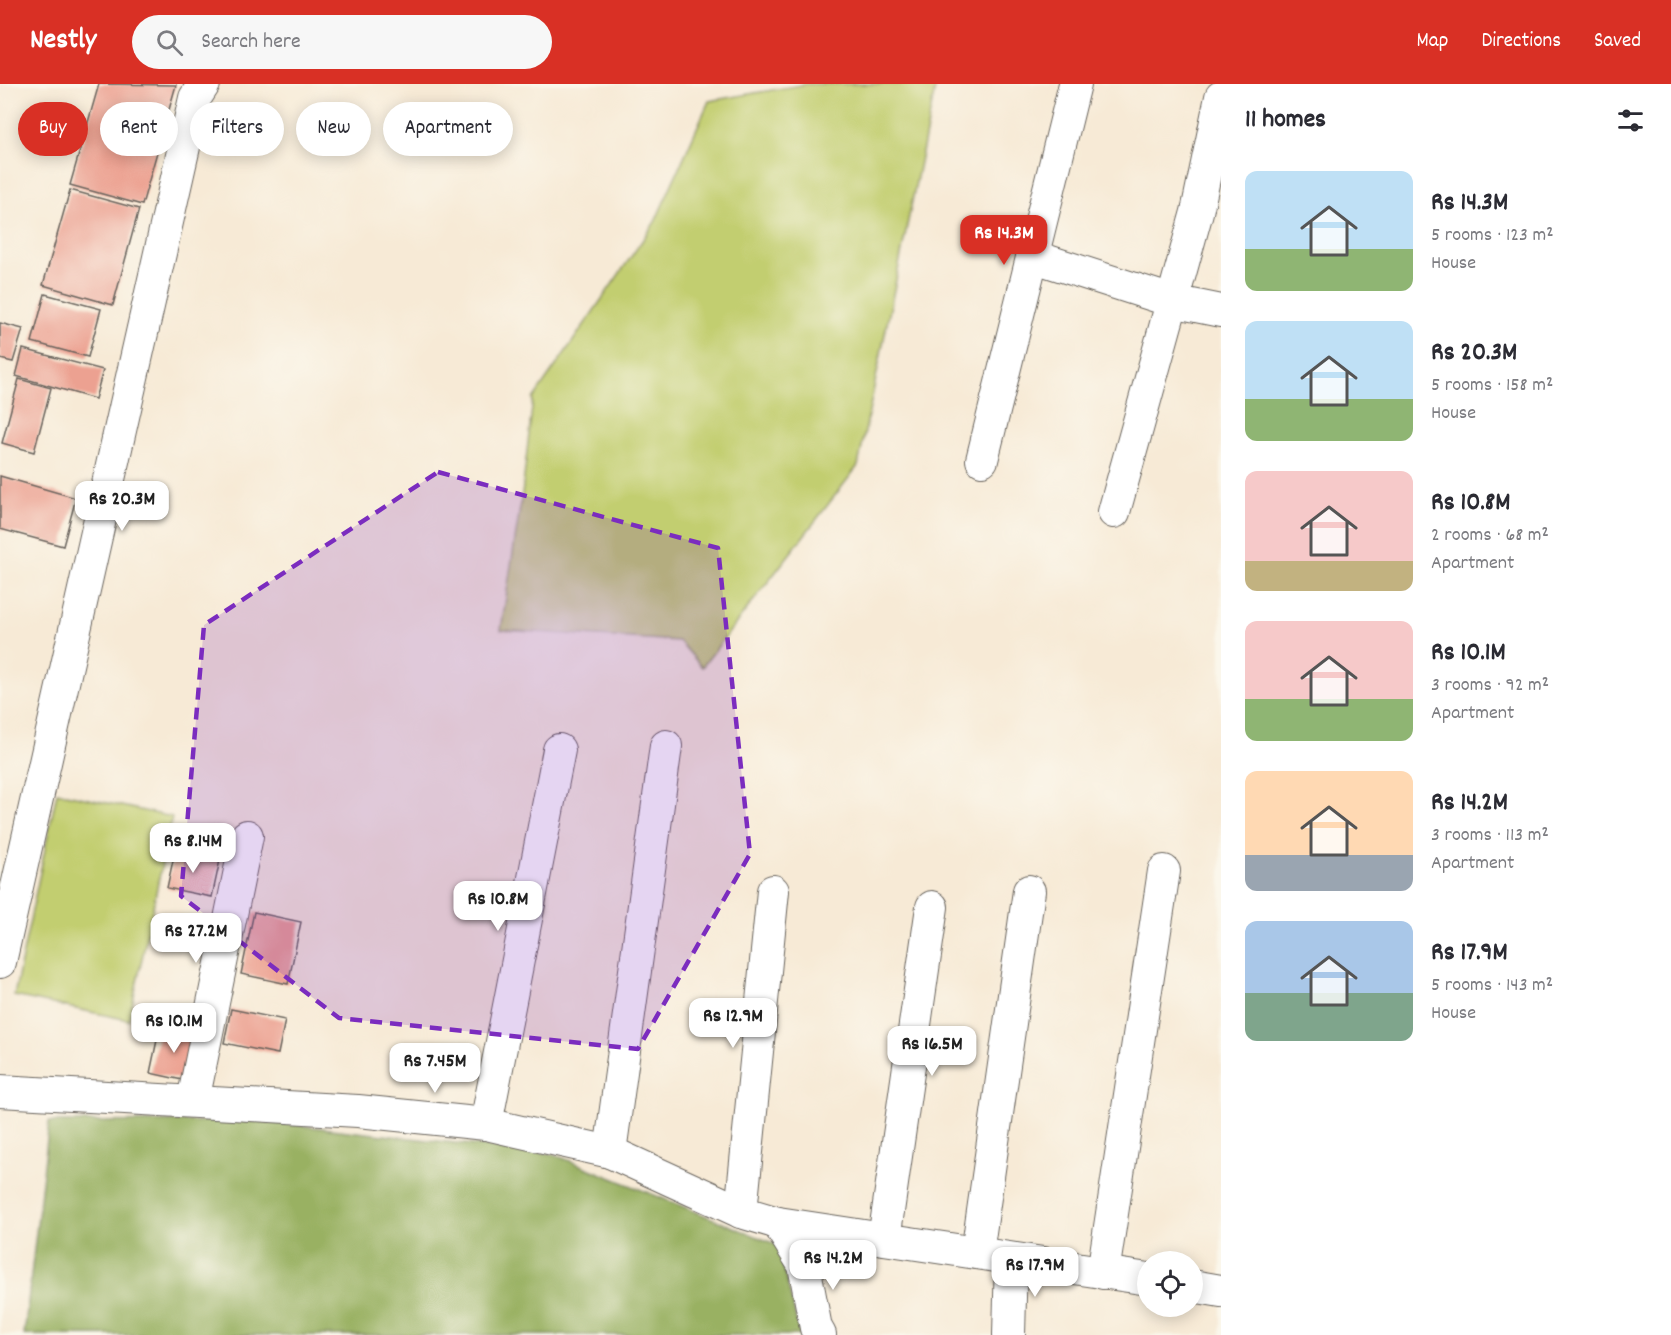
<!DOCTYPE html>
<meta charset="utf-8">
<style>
:root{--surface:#fff;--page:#f7f7f7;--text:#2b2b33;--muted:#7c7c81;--accent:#d93025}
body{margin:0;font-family:Dekko,sans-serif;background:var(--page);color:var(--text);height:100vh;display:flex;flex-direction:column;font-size:22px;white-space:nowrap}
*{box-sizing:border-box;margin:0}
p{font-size:20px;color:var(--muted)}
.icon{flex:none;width:33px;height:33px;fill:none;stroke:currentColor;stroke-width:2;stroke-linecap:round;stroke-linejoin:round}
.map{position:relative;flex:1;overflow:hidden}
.details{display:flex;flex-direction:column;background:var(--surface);width:450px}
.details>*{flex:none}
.banner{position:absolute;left:18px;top:18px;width:570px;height:54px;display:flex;gap:12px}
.buttons{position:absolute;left:1137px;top:1167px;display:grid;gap:12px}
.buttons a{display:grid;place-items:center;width:66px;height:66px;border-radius:50%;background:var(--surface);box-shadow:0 3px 15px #0003;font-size:30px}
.price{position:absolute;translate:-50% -51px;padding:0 14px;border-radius:12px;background:#fff;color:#222;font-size:20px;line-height:39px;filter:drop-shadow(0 2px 3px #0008)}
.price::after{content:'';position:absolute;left:50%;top:36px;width:18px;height:14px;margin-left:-9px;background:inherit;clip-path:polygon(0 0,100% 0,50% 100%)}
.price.selected{background:var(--accent);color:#fff}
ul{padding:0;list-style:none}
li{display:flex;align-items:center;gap:18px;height:150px;padding:0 24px}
li span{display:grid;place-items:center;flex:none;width:168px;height:120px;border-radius:12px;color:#555}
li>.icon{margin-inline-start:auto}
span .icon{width:72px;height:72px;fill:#fffc;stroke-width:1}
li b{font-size:26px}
h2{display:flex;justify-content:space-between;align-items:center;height:72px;padding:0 24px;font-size:26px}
.tag{padding:0 21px;border-radius:27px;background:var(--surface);box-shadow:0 3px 15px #0003;font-size:21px;line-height:54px}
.tag.selected{background:var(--accent);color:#fff}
header{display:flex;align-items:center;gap:36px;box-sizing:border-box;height:84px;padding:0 30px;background:var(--accent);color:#fff}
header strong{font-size:28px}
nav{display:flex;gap:33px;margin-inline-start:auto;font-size:21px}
.search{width:420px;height:54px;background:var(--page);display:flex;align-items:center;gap:15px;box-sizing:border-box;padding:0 21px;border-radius:33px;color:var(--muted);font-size:22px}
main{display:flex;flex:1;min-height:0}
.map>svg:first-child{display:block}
.green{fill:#c2ce70;stroke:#6f7546;stroke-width:1.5}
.forest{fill:#99b162;stroke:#5a663f;stroke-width:1.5}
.building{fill:#eca191}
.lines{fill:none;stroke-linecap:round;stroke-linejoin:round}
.street-casing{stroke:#69645d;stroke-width:34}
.street{stroke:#fff;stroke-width:32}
.marked{fill:#7b2cbf;fill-opacity:0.2;stroke:#7b2cbf;stroke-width:4.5;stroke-dasharray:12 8;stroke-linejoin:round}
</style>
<header>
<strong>Nestly</strong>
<div class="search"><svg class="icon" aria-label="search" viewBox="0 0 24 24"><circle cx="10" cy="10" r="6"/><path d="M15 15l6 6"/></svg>Search here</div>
<nav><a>Map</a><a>Directions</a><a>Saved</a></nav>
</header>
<main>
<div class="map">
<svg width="1221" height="1251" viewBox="0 0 1221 1251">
<rect width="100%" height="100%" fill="#fbf7ec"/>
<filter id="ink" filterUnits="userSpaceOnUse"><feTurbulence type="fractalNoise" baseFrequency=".0167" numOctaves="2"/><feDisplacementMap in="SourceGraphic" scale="12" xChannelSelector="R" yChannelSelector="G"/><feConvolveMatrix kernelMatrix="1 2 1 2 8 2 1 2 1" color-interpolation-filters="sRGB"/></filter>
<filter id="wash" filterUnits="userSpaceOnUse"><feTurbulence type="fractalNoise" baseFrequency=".008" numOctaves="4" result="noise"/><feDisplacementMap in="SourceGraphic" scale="24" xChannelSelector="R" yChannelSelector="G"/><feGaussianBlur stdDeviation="1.35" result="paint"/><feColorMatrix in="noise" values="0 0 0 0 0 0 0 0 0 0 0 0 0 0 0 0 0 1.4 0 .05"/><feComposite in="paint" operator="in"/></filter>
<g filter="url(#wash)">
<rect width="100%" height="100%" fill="#f7ead6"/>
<g class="green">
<path d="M807,0H936L858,382L702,583L679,557L501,546L522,411L533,315L655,138L709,17Z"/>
<path d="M57,708L172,733L129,936L14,912Z"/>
</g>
<path class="forest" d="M259,1037L553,1070L778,1161L800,1251H24L49,1038Z"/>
<g id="blocks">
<g class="building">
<path d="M99,0L176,1L142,121L70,101Z"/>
<path d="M70,106L139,125L113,221L43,201Z"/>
<path d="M45,210L101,225L88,273L32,258Z"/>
<path d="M0,239L23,245L13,278L0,275Z"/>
<path d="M23,265L103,286L95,315L16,292Z"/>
<path d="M19,295L51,304L34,368L2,359Z"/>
<path d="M0,392L76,414L63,462L0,445Z"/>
<path d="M175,767L220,776L212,813L167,804Z"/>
<path d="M254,828L301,838L288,900L241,890Z"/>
<path d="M231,925L285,936L278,970L224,959Z"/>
<path d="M160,942L197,950L187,997L150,989Z"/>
</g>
</g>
</g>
<g filter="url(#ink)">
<use href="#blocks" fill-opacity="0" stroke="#69645d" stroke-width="1.5"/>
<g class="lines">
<defs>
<g id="street">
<path d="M1032,172L1172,217L1221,227"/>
<path d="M982,376L1075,0"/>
<path d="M1114,428L1197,128L1221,13"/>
<path d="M0,878L195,14L204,0"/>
<path d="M0,1007L358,1027L486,1040L610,1068L741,1128L778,1139L804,1181L816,1244L820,1251"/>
<path d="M193,1017L247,752"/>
<path d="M486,1040L559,666"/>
<path d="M610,1068L666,662"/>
<path d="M741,1128L773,807"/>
<path d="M778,1139L1148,1195"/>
<path d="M884,1155L932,823"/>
<path d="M977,1169L1029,807"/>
<path d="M1103,1189L1164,787"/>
<path d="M1192,1202L1221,1207"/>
<path d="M1009,1251L1011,1175"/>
</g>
</defs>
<use href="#street" class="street-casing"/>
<use href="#street" class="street"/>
</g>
</g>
<path class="marked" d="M438,388L718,464L750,770L638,965L339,934L181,812L204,541Z"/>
</svg>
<div class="buttons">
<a><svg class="icon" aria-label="locate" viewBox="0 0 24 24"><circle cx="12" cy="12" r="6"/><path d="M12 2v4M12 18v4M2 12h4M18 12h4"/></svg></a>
</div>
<b class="price selected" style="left:1004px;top:182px">Rs 14.3M</b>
<b class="price" style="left:122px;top:448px">Rs 20.3M</b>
<b class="price" style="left:193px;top:790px">Rs 8.14M</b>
<b class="price" style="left:498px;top:848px">Rs 10.8M</b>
<b class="price" style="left:196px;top:880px">Rs 27.2M</b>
<b class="price" style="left:733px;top:965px">Rs 12.9M</b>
<b class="price" style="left:174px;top:970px">Rs 10.1M</b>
<b class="price" style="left:932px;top:993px">Rs 16.5M</b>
<b class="price" style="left:435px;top:1010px">Rs 7.45M</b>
<b class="price" style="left:833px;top:1207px">Rs 14.2M</b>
<b class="price" style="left:1035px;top:1214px">Rs 17.9M</b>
<div class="banner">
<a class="tag selected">Buy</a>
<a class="tag">Rent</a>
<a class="tag">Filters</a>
<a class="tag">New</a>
<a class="tag">Apartment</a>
</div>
</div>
<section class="details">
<h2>11 homes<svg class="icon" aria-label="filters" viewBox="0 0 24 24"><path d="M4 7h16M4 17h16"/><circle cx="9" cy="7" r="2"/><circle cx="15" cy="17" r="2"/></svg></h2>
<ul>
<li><span style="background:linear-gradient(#bfe0f5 65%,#8fb573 0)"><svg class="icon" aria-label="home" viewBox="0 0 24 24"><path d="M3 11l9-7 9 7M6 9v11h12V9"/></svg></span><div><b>Rs 14.3M</b><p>5 rooms · 123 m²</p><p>House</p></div></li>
<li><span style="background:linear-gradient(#bfe0f5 65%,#8fb573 0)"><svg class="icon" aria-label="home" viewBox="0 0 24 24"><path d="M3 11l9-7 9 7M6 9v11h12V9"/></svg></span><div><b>Rs 20.3M</b><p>5 rooms · 158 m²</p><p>House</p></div></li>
<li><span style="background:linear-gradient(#f6c9c9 75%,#c2b280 0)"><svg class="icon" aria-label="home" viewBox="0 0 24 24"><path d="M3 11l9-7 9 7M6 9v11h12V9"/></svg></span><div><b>Rs 10.8M</b><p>2 rooms · 68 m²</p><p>Apartment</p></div></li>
<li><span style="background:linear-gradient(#f6c9c9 65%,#8fb573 0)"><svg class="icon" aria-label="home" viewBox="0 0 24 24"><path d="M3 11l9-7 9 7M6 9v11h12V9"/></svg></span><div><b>Rs 10.1M</b><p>3 rooms · 92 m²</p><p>Apartment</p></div></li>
<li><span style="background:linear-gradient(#ffd9b3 70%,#9aa5b1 0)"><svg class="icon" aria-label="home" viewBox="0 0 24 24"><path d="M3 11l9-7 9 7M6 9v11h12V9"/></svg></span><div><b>Rs 14.2M</b><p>3 rooms · 113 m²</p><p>Apartment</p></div></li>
<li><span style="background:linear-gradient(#a9c7e8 60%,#7fa58c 0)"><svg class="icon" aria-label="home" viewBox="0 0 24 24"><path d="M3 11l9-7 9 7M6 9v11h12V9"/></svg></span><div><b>Rs 17.9M</b><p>5 rooms · 143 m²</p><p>House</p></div></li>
</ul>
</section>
</main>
